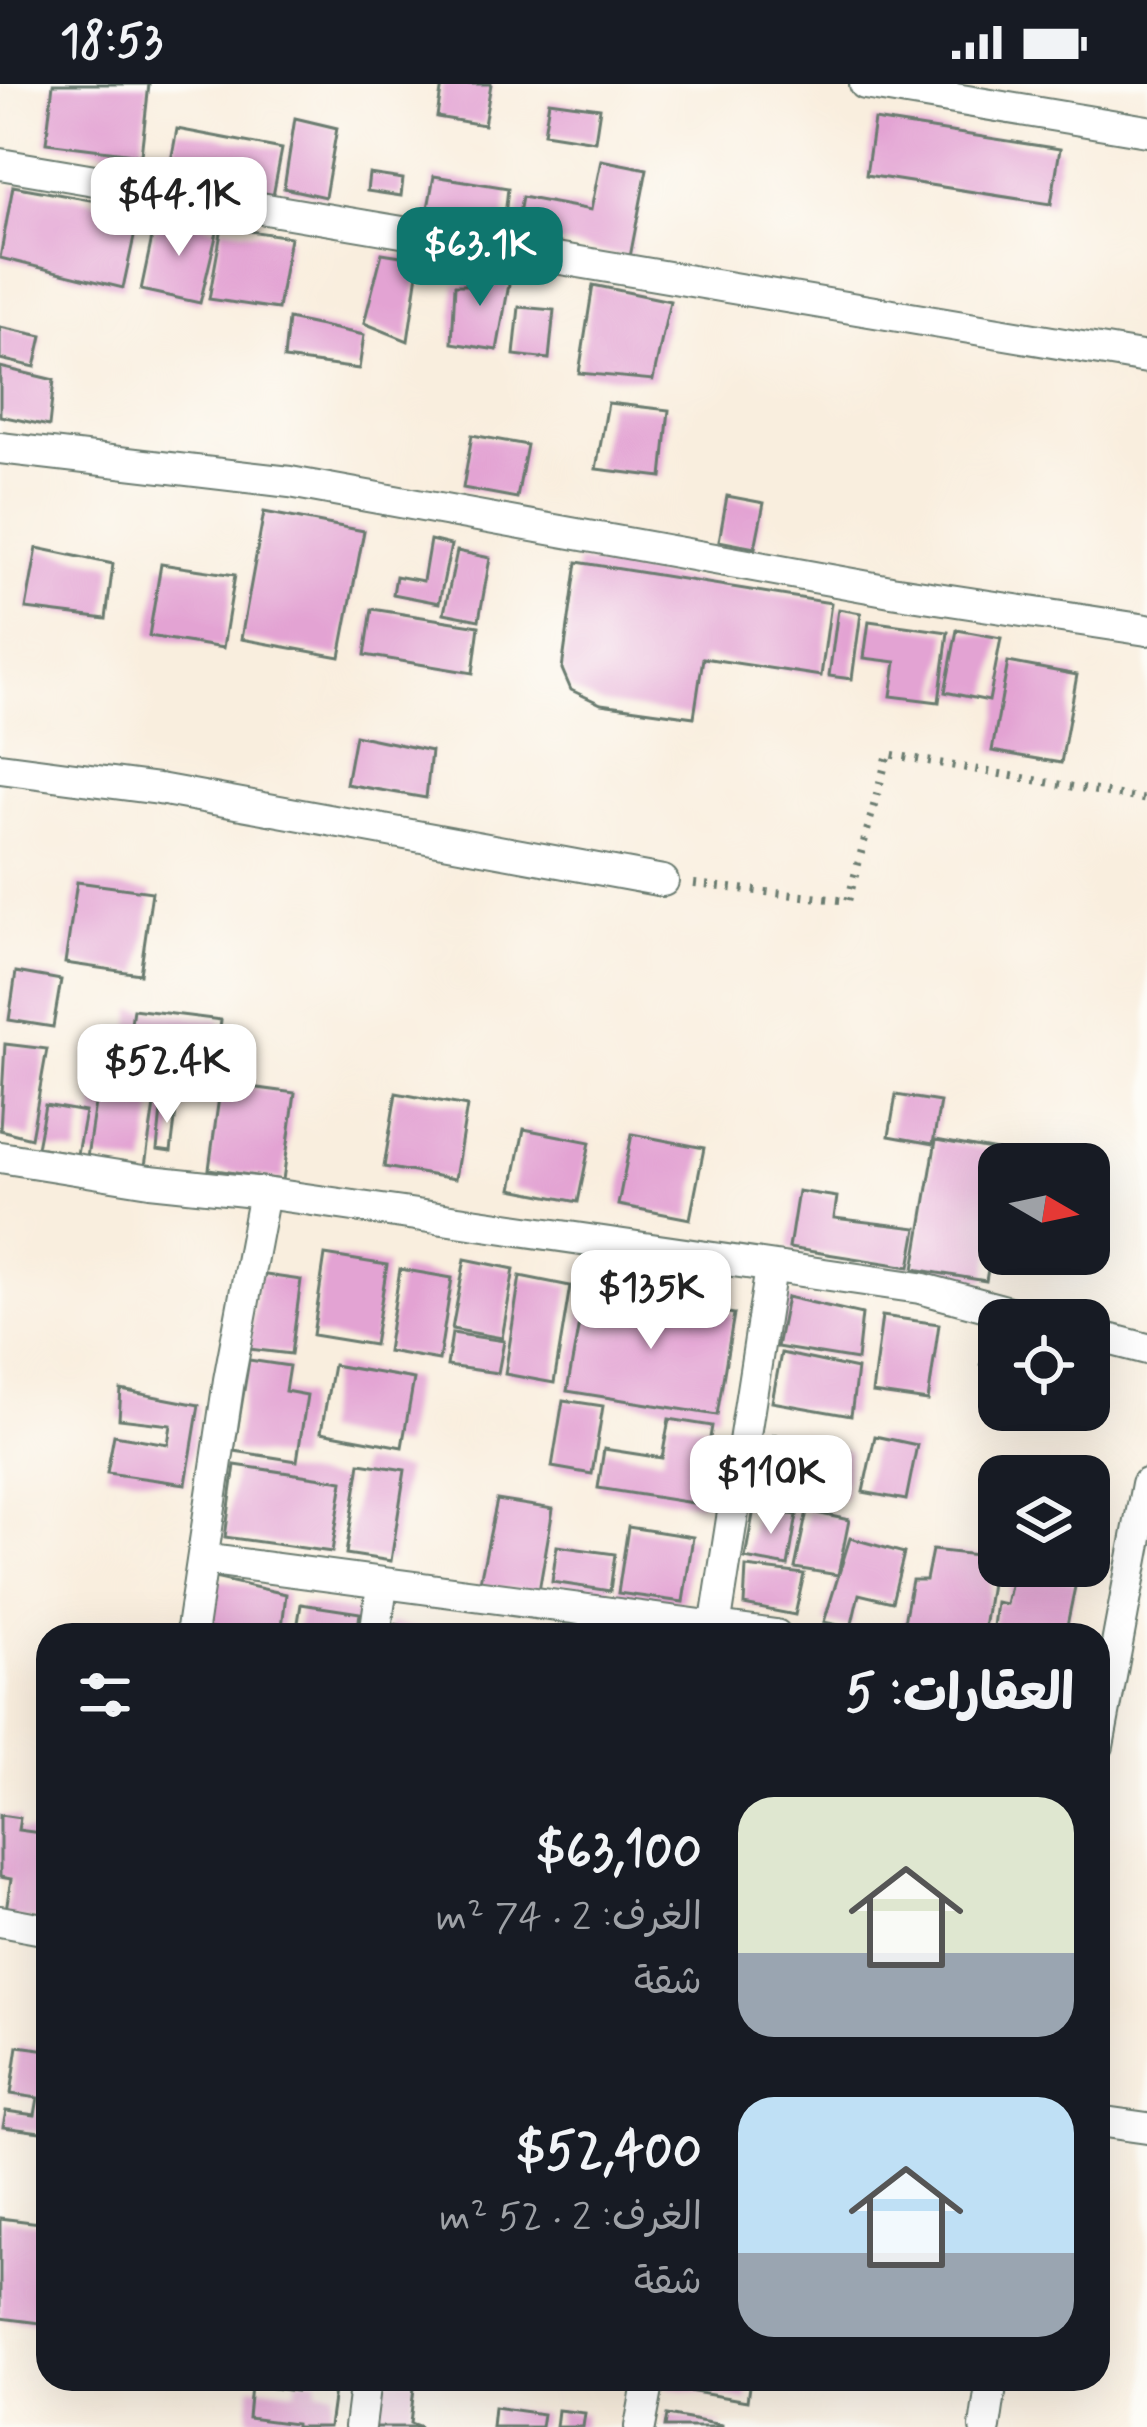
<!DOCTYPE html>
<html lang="ar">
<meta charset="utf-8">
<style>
:root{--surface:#171b24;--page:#242831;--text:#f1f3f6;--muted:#9ea1a6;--accent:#0f766e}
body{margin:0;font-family:Mynerve,"Playpen Sans Arabic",sans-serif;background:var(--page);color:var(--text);direction:rtl;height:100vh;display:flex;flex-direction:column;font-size:45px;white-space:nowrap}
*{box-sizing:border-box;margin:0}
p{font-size:39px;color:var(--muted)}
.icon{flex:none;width:66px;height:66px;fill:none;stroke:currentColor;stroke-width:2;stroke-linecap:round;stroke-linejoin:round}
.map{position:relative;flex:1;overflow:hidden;direction:ltr}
.details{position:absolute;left:36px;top:1539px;width:1074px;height:768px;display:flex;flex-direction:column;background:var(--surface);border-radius:36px;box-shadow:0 12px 48px #0002;direction:rtl}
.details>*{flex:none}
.needle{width:78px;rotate:99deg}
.fabs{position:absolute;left:978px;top:1059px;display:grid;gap:24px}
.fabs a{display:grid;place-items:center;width:132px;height:132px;border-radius:24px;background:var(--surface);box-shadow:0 12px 48px #0002;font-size:60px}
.price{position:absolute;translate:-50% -102px;padding:0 27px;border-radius:24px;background:#fff;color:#222;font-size:39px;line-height:78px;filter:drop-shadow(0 3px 6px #0008)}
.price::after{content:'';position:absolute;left:50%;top:72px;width:36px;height:27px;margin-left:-18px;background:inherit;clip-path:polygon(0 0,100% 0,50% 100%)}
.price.selected{background:var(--accent);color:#fff}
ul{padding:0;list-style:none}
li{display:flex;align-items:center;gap:36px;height:300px;padding:0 36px}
li span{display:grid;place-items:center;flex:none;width:336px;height:240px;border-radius:36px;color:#555}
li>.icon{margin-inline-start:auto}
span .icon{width:144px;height:144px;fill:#fffc;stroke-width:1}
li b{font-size:51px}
h2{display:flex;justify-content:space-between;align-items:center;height:144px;padding:0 36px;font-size:51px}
.status{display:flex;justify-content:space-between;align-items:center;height:84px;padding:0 60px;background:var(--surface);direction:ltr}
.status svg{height:33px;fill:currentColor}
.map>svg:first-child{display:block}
.building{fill:#e3a3d3}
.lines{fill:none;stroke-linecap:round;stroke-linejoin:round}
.street-casing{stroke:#6b7b70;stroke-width:34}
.path{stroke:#6b7b70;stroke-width:8;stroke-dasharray:3 9;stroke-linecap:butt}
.street{stroke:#fff;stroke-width:30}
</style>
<div class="status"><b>18:53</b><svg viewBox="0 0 49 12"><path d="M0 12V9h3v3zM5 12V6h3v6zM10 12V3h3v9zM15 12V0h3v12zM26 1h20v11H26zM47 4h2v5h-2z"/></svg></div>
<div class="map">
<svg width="1147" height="2343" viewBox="0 0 1147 2343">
<rect width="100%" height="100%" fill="#fdfcf7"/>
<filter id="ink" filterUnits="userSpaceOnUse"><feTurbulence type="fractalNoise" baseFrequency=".00833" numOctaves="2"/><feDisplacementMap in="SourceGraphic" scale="24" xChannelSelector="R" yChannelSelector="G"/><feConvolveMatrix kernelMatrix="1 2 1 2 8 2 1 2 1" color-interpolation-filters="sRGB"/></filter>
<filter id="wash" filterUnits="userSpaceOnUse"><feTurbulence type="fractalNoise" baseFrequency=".004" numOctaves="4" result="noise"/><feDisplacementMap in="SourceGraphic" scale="48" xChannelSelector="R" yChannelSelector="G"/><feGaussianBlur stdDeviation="2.7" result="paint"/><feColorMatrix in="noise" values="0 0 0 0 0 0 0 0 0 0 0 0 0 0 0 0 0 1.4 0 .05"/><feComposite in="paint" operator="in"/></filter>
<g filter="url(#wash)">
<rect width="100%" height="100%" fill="#f9eede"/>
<g id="blocks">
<g class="building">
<path d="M53,0H149L141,71L46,59Z"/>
<path d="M442,0H491L484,41L437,33Z"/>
<path d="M549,17L600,24L595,57L544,49Z"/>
<path d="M295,34L337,44L325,113L284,104Z"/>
<path d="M874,36L1060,65L1051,120L866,91Z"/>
<path d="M177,45L282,65L273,112L168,93Z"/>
<path d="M601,76L647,85L630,173L515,151L522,113L591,126Z"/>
<path d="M369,90L403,95L401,112L367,107Z"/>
<path d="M434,92L508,104L503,151L425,140Z"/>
<path d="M13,102L140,125L123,204L0,174Z"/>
<path d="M157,130L218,144L200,219L141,206Z"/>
<path d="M222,143L290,153L278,225L209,215Z"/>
<path d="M382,169L420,175L408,257L364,239Z"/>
<path d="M467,185L511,189L497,266L452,259L455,201H466Z"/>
<path d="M593,201L670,217L653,296L579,289Z"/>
<path d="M519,223L554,226L549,275L514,271Z"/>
<path d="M288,235L364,251L359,285L284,275Z"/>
<path d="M0,243L42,252L35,283L0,275Z"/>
<path d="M0,283L54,296L49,342L0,332Z"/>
<path d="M608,319L669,326L662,393L596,385Z"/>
<path d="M472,351L527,361L517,414L463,404Z"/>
<path d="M727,412L764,419L755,464L719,457Z"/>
<path d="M264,428L364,447L340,573L241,555Z"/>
<path d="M430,456L451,461L439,519L393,510L396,492L423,497Z"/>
<path d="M37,464L113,480L106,535L26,525Z"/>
<path d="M457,467L490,474L479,536L444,529Z"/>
<path d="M577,478L831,519L821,592L703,574L694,633L601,620L571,606L562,585Z"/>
<path d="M161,480L235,491L223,564L149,552Z"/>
<path d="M372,525L479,542L473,589L365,571Z"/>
<path d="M838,525L861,529L852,595L829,592Z"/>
<path d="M869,537L948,548L939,618L891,612L896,578L864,574Z"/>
<path d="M957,546L1001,554L989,617L945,608Z"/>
<path d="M1008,578L1077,591L1061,679L992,667Z"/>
<path d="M355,651L431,667L426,714L346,700Z"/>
<path d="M77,798L152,808L140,890L65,879Z"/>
<path d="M16,888L61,896L53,943L9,936Z"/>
<path d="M133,925L221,936L215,986L126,975Z"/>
<path d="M5,960L47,965L31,1054L0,1046Z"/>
<path d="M98,999L156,1008L145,1082L87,1073Z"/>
<path d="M221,999L295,1009L283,1096L209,1085Z"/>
<path d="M396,1009L467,1022L455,1095L384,1083Z"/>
<path d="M896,1011L940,1018L933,1060L889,1052Z"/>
<path d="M162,1017L177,1019L171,1068L157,1066Z"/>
<path d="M45,1021L85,1028L77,1070L37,1063Z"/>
<path d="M524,1045L590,1058L578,1118L512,1105Z"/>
<path d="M632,1050L704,1064L690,1135L618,1121Z"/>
<path d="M936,1056L1008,1069L1006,1080H999V1120L986,1197L914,1185Z"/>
<path d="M798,1107L837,1113L834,1134L917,1144L910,1183L789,1164Z"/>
<path d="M325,1171L387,1181L374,1261L313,1251Z"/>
<path d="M465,1175L514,1185L502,1254L452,1245Z"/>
<path d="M400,1185L452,1194L439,1276L387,1267Z"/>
<path d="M259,1190L301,1196L291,1270L249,1265Z"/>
<path d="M520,1192L570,1202L554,1299L505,1290Z"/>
<path d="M585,1205L734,1230L717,1331L567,1307Z"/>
<path d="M787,1213L862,1230L857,1276L777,1263Z"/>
<path d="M882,1232L939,1240L928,1317L872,1309Z"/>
<path d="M452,1249L504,1257L498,1289L447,1282Z"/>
<path d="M987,1253L999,1255V1282L981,1280Z"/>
<path d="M781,1269L857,1285L851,1332L772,1318Z"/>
<path d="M249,1276L289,1282L285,1307L307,1311L297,1377L234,1367Z"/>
<path d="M333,1281L414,1295L402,1363L321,1348Z"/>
<path d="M121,1306L199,1321L186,1400L107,1389L114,1351L168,1360L171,1341L119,1335Z"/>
<path d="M563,1316L603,1322L592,1390L552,1383Z"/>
<path d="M669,1335L712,1342L699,1420L598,1404L604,1365L662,1374Z"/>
<path d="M774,1351L850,1367L844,1414L765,1399Z"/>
<path d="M875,1352L917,1361L906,1416L863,1408Z"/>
<path d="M360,1379L405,1386L391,1477L346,1470Z"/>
<path d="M235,1381L343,1397L332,1468L225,1453Z"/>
<path d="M497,1416L553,1425L539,1507L479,1502Z"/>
<path d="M754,1425L797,1431L788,1482L745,1474Z"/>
<path d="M807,1427L849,1436L838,1491L795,1484Z"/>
<path d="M628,1443L693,1453L683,1518L618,1509Z"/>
<path d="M850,1454L904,1469L892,1518L859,1510L851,1544L824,1538Z"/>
<path d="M557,1462L615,1470L610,1507L552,1498Z"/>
<path d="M932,1466L995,1473L983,1551L902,1548L912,1496H926Z"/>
<path d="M746,1483L804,1490L795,1531L744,1521Z"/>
<path d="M1013,1488L1076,1498L1065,1551H992L996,1518L1006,1520Z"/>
<path d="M210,1493L286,1510L281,1551H248L201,1543Z"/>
<path d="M301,1520L360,1529L357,1551H296Z"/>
<path d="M390,1539L439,1549V1551H388Z"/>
<path d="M0,1731L20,1734L18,1746L48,1750V1839L5,1832L11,1795L0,1793Z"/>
<path d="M18,1962L48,1966V2049L3,2043L6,2027L35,2031L38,2014L11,2010Z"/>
<path d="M0,2134L48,2140V2240L0,2234Z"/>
<path d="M298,2295H318L317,2305L334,2307L329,2343H295V2340L248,2334L251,2301L296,2307Z"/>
<path d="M378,2295H415L410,2339L421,2343H372Z"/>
<path d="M666,2295H750L747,2317L665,2303Z"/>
<path d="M494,2323L543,2330L541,2343H492Z"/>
<path d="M558,2326L585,2329L583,2343H556Z"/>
<path d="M667,2331L722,2341V2343H665Z"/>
</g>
</g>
</g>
<g filter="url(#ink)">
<use href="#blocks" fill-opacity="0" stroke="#6b7b70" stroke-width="3"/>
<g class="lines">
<defs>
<g id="street">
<path d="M865,0L1147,47"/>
<path d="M0,80L1147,274"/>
<path d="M0,364L290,398L891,507L1147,546"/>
<path d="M0,684L159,705L663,797"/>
<path d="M0,1073L150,1097L264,1109L920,1204L1039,1236"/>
<path d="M1089,1250L1147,1265"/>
<path d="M203,1475L776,1551"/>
<path d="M715,1544L771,1184"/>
<path d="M191,1551L229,1296L264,1109"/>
<path d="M375,1551L382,1502"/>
<path d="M1098,1662L1147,1400"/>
<path d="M0,1837L48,1846"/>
<path d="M1098,2037L1147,2044"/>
<path d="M360,2343L366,2295"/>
<path d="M640,2343L649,2295"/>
<path d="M985,2343L992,2295"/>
</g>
</defs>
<use href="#street" class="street-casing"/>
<path class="path" d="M694,800L848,817L888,670L1147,716"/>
<use href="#street" class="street"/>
</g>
</g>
</svg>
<div class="fabs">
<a><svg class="needle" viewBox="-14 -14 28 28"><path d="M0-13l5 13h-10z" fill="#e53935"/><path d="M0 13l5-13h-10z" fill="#9ea1a6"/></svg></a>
<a><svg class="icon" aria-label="locate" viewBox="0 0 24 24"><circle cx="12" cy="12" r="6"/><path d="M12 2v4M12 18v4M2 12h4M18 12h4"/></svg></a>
<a><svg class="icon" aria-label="layers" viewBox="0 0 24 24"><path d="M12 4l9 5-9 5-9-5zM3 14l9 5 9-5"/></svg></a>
</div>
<b class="price" style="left:179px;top:175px">$44.1K</b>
<b class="price selected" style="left:480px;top:225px">$63.1K</b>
<b class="price" style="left:167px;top:1042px">$52.4K</b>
<b class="price" style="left:651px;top:1268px">$135K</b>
<b class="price" style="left:771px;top:1453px">$110K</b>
<section class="details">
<h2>العقارات: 5<svg class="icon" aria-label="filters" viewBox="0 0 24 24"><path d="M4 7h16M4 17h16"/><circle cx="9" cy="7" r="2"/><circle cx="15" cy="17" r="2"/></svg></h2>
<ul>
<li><span style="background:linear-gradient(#dfe7d0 65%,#9aa5b1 0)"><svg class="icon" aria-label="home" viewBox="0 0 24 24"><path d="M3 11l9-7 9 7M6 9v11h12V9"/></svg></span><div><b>$63,100</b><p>الغرف: 2 · 74 m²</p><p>شقة</p></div></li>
<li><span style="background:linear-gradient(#bfe0f5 65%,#9aa5b1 0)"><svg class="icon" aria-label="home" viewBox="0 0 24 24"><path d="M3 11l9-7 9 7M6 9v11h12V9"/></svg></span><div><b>$52,400</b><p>الغرف: 2 · 52 m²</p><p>شقة</p></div></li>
</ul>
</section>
</div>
